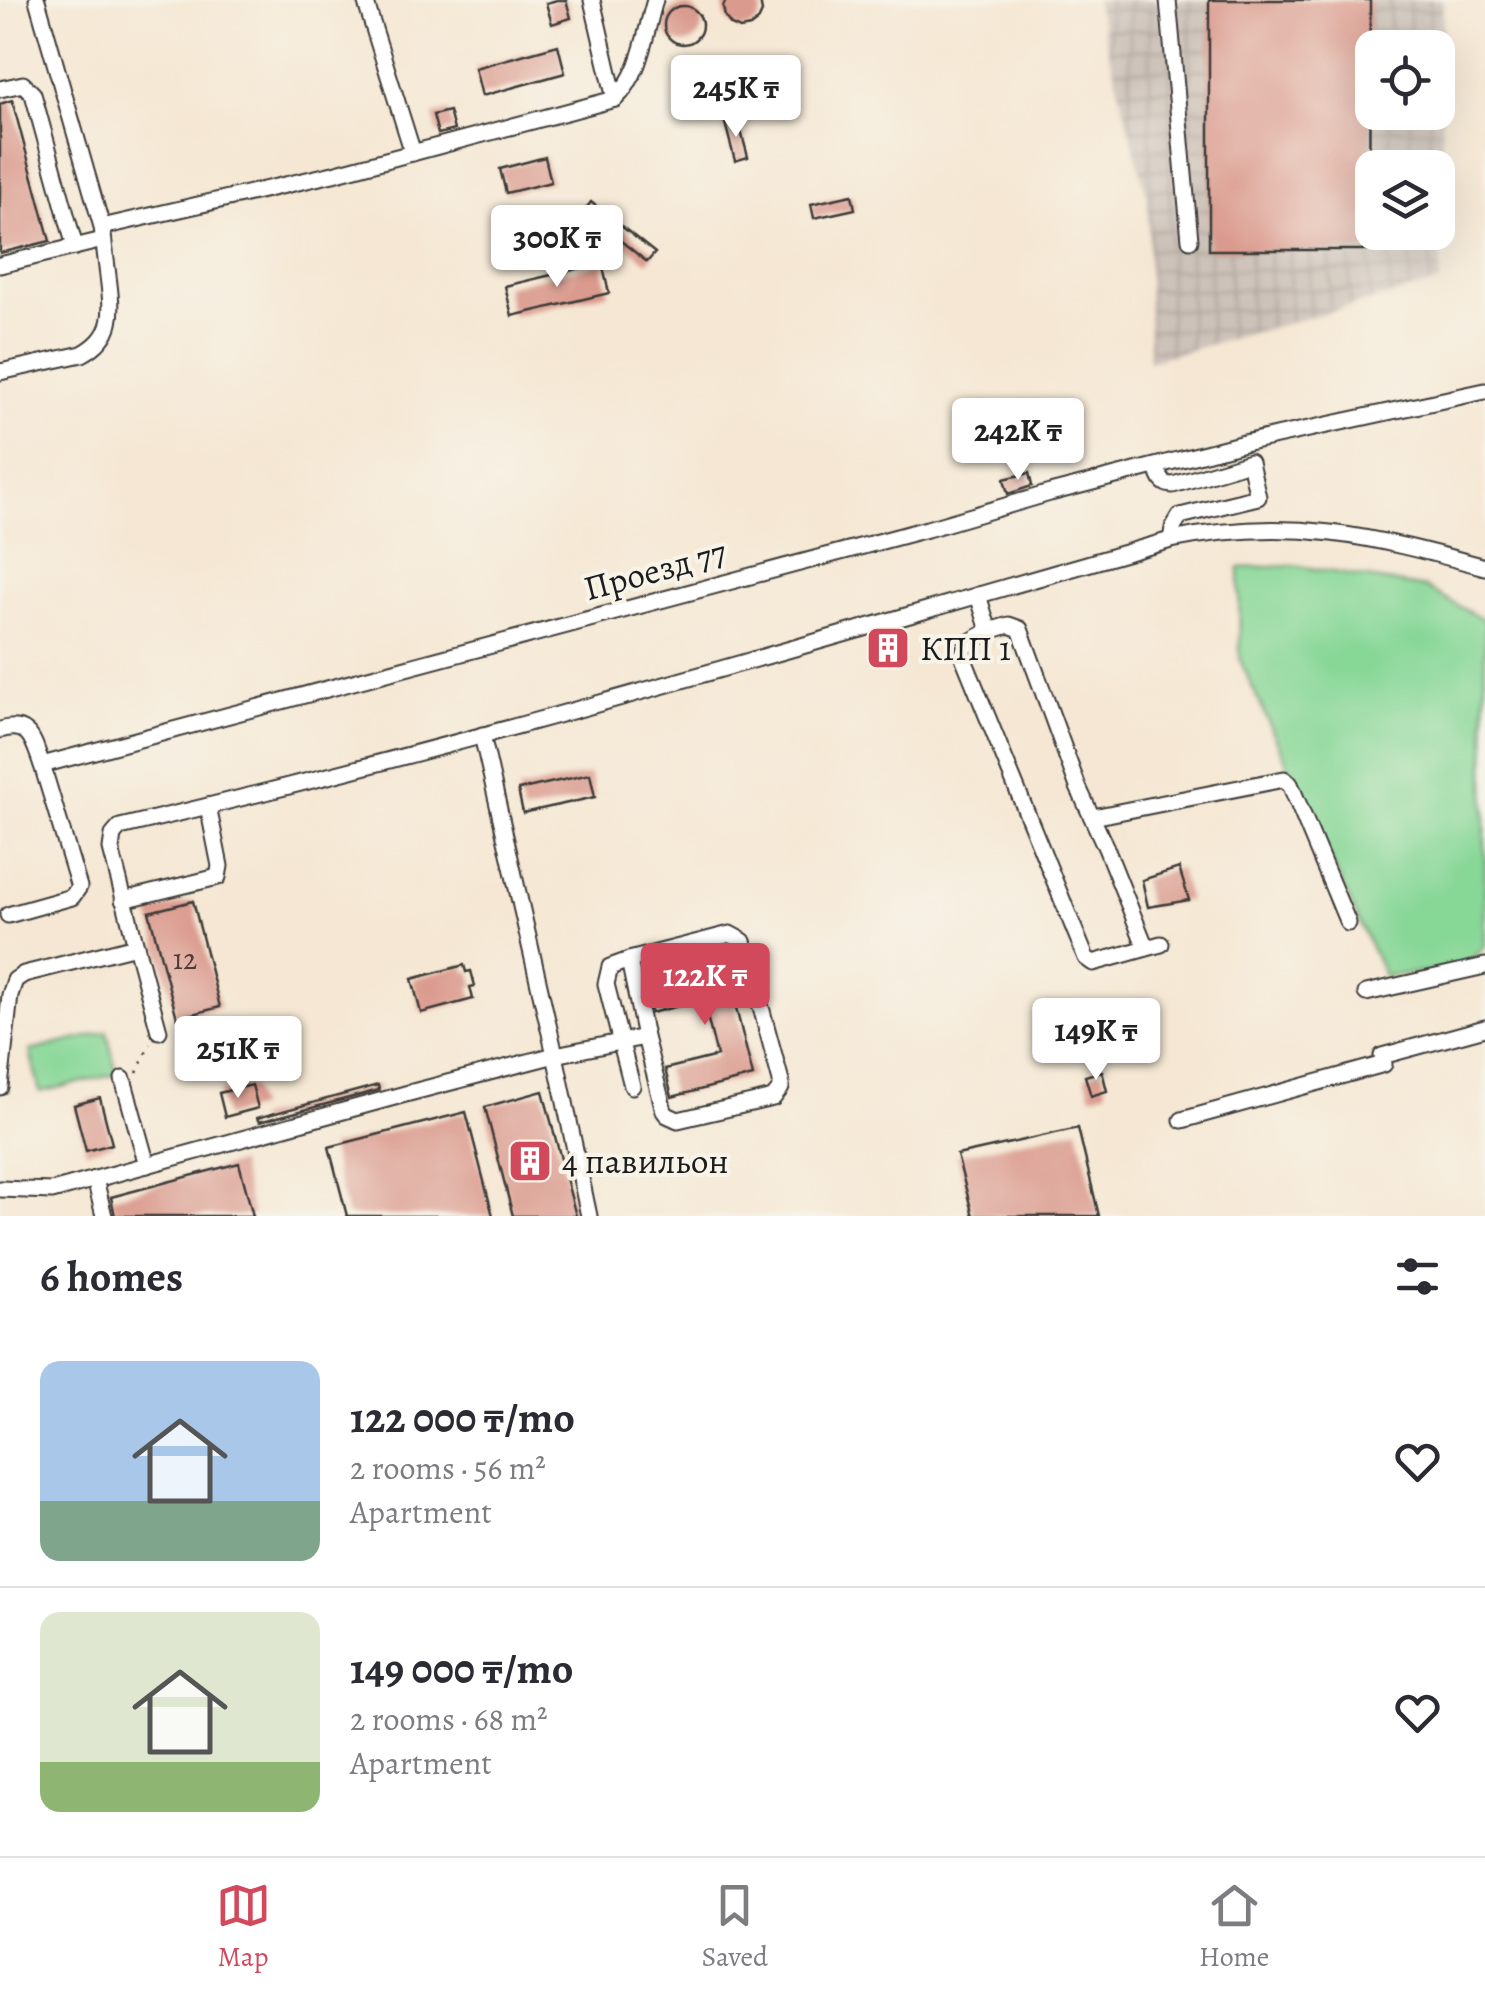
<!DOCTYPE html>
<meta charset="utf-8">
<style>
:root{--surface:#fff;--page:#f7f7f7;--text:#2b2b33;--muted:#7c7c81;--line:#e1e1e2;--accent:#d1495b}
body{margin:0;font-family:Alegreya,serif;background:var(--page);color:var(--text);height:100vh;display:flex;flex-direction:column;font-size:38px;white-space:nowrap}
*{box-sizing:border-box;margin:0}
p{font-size:32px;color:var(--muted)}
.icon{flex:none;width:55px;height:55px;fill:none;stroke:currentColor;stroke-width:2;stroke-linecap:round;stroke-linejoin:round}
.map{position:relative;height:1216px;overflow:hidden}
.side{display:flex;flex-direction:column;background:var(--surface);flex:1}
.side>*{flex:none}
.buttons{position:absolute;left:1355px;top:30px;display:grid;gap:20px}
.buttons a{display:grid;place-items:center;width:100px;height:100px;border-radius:20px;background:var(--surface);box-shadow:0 10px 40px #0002;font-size:50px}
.price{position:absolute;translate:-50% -85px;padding:0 22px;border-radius:10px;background:#fff;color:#222;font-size:32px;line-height:65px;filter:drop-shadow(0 2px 5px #0008)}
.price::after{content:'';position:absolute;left:50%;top:60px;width:30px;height:22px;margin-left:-15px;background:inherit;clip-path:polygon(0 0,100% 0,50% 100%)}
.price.active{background:var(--accent);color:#fff}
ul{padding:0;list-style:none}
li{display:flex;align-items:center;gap:30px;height:250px;padding:0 40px}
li+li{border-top:2px solid var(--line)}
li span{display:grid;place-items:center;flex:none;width:280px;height:200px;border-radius:20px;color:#555}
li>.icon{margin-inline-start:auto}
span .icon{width:120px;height:120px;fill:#fffc;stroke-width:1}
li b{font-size:42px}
h2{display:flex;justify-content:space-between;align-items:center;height:120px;padding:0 40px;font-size:42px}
.dock{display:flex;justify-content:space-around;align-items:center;height:140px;border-top:2px solid var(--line);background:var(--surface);font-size:28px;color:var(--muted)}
.dock a{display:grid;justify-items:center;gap:5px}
.dock .active{color:var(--accent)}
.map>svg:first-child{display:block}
.industrial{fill:url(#industrial-grid);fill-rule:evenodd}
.green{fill:#87d797;stroke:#527a5a;stroke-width:2.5}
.building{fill:#da9a8d}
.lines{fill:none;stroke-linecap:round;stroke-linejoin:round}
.minor-casing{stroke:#3d3a37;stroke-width:19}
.path{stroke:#3d3a37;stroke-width:2.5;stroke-dasharray:2.5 8;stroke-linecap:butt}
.minor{stroke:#fff;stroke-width:15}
.labels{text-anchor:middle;stroke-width:8;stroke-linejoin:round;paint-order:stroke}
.number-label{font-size:30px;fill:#4c3c38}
.street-label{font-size:35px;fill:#1c1c1c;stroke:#f7f3e8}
.poi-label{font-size:35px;fill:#1c1c1c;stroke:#f7f3e8;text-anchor:start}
</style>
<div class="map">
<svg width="1485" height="1216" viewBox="0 0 1485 1216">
<defs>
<pattern id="industrial-grid" width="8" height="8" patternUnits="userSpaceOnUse" patternTransform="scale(2.5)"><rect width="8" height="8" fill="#cdc2b9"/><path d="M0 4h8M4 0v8" fill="none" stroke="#afa69e"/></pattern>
</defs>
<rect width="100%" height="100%" fill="#f7f3e8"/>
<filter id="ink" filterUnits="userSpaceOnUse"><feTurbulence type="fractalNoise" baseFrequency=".01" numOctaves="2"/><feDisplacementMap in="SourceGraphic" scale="20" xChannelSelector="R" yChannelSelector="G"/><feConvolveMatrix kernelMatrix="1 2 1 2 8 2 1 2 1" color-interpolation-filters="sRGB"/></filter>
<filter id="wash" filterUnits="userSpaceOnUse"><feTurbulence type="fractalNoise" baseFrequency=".0048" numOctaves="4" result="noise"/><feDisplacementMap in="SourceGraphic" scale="40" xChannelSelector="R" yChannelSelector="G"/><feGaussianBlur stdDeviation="2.25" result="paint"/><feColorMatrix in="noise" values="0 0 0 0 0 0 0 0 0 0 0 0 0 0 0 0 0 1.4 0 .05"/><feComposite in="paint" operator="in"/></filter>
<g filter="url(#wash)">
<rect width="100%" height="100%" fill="#f5e7d3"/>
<path class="industrial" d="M1095,0H1443L1440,282L1149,361L1148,200ZM1372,48H1438V112H1372ZM1372,168H1438V232H1372Z"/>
<g class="green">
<path d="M1293,565L1426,588L1485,621V946C1462,976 1419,972 1384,976L1240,660L1239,568Z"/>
<path d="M107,1032L117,1074L40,1092L30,1051Z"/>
</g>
<g id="blocks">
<g class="building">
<path d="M557,0H566L571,18L552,24L546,3Z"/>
<path d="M726,0H760L762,12L758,21L750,27L740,29L731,25L725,17L723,7Z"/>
<path d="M1209,0H1370L1369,250H1209Z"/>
<circle cx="683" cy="25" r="19"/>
<path d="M558,45L565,73L482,96L475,68Z"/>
<path d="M12,100L50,241L0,253V104Z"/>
<path d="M449,111L454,130L438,134L433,115Z"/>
<path d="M738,120L748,157L735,161L725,123Z"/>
<path d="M545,157L551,182L506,193L500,169Z"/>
<path d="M852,195L855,209L814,218L811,204Z"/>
<path d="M591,202L655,253L647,262L584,211Z"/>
<path d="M602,263L609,293L512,316L505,286Z"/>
<path d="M1029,473L1032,486L1008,494L1004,479Z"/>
<path d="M893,636L899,655L882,660L877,640Z"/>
<path d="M590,774L595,797L523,813L518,790Z"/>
<path d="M1179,868L1189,900L1148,907L1142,880Z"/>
<path d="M193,901L220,1007L177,1018L149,912Z"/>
<path d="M725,964L753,1076L672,1097L665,1069L717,1056L703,1000L651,1013L645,984Z"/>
<path d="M464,965L466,972L471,971L475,986L470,987L473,999L421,1013L412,979Z"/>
<path d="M1102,1071L1107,1091L1091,1096L1085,1076Z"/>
<path d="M252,1085L258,1108L225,1117L219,1093Z"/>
<path d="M378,1085L379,1090L259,1122L257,1118Z"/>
<path d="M543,1091L576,1216H513L485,1107Z"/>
<path d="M100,1098L112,1144L86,1151L74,1105Z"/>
<path d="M466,1112L493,1216H347L329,1147Z"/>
<path d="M1078,1128L1099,1216H973L957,1155Z"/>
<path d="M239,1163L253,1216H115L111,1197Z"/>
</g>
</g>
</g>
<g filter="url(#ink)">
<use href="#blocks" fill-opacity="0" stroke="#3d3a37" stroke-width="2.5"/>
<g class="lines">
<defs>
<g id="minor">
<path d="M37,0L102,227L333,174L615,99C641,75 645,33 655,0"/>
<path d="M365,0L413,153"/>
<path d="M592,0L615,99"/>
<path d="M1168,0L1190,240"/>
<path d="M0,89L23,84L33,94L75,247"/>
<path d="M0,265L103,240"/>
<path d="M0,372L82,354C117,336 112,309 108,276C106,259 104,243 102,227"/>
<path d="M1157,467C1160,476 1161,485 1173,485L1250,462L1258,497L1180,516L1173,528L1171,540"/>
<path d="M978,595L989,631L1009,625L1020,629L1078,787L1106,848L1146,948"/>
<path d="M989,631C977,638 963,642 963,657L1086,958L1093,963L1161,944"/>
<path d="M0,730C31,721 33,741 42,765"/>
<path d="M482,735L555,1055L589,1216"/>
<path d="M1093,817L1284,779L1290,784L1348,923"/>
<path d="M123,900L218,877L220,866L208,806"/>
<path d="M8,915L72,897L79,887L42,765L927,529L1050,493L1244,443L1485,391"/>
<path d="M136,946L159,1031"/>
<path d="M629,960L610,967L606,984L632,1086"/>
<path d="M1366,993L1485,966"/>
<path d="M1382,1056L1485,1028"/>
<path d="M123,1079L147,1165"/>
<path d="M0,1087L10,995L15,980L24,974L136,946L111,849L113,835L120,827C474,745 822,639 1171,540C1290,516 1371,536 1485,567"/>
<path d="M1182,1120L1384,1064"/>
<path d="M95,1179L104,1216"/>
<path d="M0,1189L52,1191L409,1093L555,1055L645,1037L664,1111L667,1115L678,1120L773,1098L781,1088V1081L743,941L730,934L629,960L645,1037"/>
</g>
</defs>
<use href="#minor" class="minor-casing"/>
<path class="path" d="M137,1073L150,1044"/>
<use href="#minor" class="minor"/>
</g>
</g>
<defs>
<symbol id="building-square" viewBox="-11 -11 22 22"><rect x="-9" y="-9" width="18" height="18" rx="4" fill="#d1495b" stroke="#f7f3e8"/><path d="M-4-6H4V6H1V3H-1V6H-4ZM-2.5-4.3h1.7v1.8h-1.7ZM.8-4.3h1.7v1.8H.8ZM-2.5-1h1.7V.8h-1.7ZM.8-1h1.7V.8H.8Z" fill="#fff"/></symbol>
</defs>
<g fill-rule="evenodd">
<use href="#building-square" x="863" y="623" width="50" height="50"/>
<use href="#building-square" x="505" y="1136" width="50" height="50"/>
</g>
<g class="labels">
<g class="number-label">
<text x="185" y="969">12</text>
</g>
<g class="street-label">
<text transform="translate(655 570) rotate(-15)" y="12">Проезд 77</text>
</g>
<g class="poi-label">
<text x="920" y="660">КПП 1</text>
<text x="562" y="1173">4 павильон</text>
</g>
</g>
</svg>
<div class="buttons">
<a><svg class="icon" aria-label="locate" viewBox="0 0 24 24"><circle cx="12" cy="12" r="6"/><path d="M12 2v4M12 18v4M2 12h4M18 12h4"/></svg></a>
<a><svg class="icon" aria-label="layers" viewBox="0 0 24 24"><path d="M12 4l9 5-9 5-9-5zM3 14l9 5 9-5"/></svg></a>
</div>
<b class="price" style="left:736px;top:140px">245K ₸</b>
<b class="price" style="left:557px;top:290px">300K ₸</b>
<b class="price" style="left:1018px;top:483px">242K ₸</b>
<b class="price active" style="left:705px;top:1028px">122K ₸</b>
<b class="price" style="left:1096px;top:1083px">149K ₸</b>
<b class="price" style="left:238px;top:1101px">251K ₸</b>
</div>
<section class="side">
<h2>6 homes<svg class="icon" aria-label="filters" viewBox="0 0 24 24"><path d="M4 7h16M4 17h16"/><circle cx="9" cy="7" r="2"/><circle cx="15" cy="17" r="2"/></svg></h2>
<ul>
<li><span style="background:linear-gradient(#a9c7e8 70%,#7fa58c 0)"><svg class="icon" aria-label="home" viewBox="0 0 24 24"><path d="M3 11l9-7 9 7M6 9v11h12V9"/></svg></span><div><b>122 000 ₸/mo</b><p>2 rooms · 56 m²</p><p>Apartment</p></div><svg class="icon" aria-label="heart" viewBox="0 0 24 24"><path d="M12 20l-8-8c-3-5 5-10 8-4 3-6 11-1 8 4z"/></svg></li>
<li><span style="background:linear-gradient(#dfe7d0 75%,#8fb573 0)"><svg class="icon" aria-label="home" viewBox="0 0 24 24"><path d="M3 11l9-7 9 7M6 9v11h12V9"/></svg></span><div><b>149 000 ₸/mo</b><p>2 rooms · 68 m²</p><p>Apartment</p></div><svg class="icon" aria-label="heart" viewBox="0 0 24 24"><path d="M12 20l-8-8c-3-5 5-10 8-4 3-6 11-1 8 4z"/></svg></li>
</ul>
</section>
<nav class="dock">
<a class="active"><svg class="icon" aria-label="map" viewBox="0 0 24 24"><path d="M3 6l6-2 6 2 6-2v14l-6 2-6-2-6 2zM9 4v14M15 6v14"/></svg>Map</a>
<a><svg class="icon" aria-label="saved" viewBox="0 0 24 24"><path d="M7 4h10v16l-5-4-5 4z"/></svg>Saved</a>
<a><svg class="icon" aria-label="home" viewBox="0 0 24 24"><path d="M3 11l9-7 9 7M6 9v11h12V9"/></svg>Home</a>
</nav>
